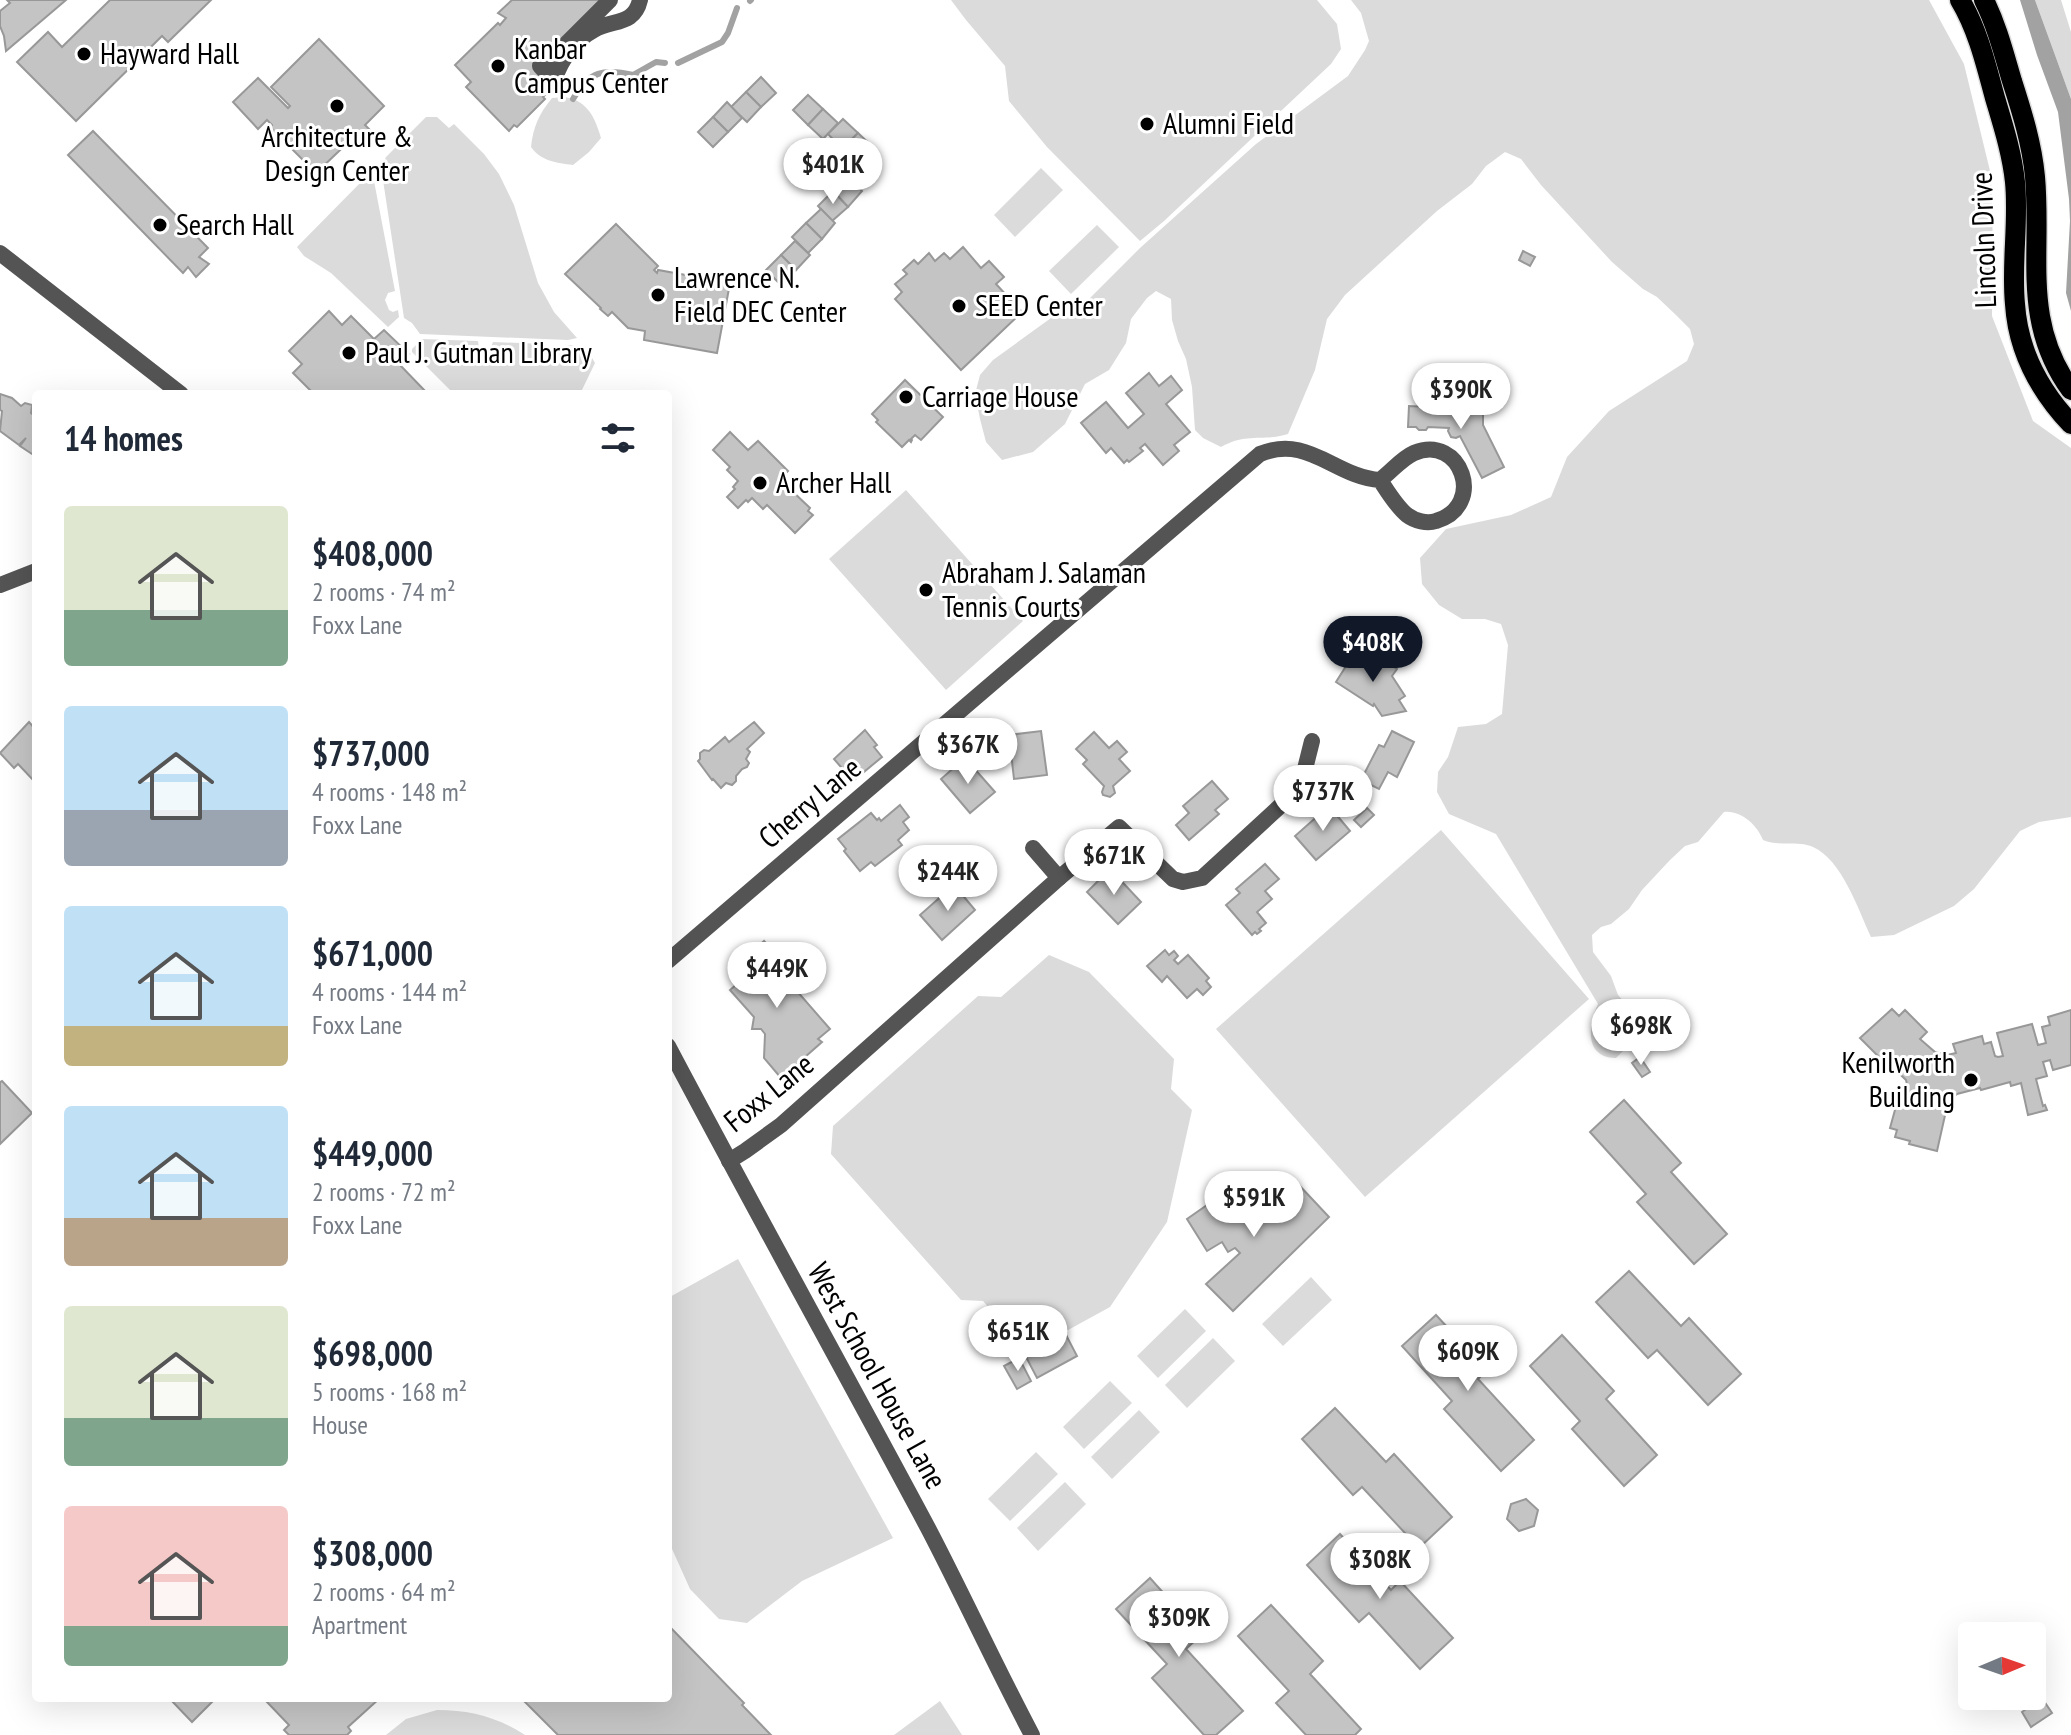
<!DOCTYPE html>
<meta charset="utf-8">
<style>
:root{--surface:#fff;--page:#f2f2f3;--text:#1f2937;--muted:#747a83;--accent:#111827}
body{margin:0;font-family:"PT Sans Narrow",sans-serif;background:var(--page);color:var(--text);height:100vh;display:flex;flex-direction:column;font-size:30px;white-space:nowrap}
*{box-sizing:border-box;margin:0}
p{font-size:26px;color:var(--muted)}
.icon{flex:none;width:44px;height:44px;fill:none;stroke:currentColor;stroke-width:2;stroke-linecap:round;stroke-linejoin:round}
.map{position:relative;flex:1;overflow:hidden}
.details{position:absolute;left:32px;top:390px;width:640px;height:1312px;display:flex;flex-direction:column;background:var(--surface);border-radius:8px;box-shadow:0 8px 32px #0002}
.details>*{flex:none}
.needle{width:52px;rotate:88deg}
.buttons{position:absolute;left:1958px;top:1622px;display:grid;gap:16px}
.buttons a{display:grid;place-items:center;width:88px;height:88px;border-radius:8px;background:var(--surface);box-shadow:0 8px 32px #0002;font-size:40px}
.price{position:absolute;translate:-50% -68px;padding:0 18px;border-radius:28px;background:#fff;color:#222;font-size:26px;line-height:52px;filter:drop-shadow(0 2px 4px #0008)}
.price::after{content:'';position:absolute;left:50%;top:48px;width:24px;height:18px;margin-left:-12px;background:inherit;clip-path:polygon(0 0,100% 0,50% 100%)}
.price.selected{background:var(--accent);color:#fff}
ul{padding:0;list-style:none}
li{display:flex;align-items:center;gap:24px;height:200px;padding:0 32px}
li span{display:grid;place-items:center;flex:none;width:224px;height:160px;border-radius:8px;color:#555}
li>.icon{margin-inline-start:auto}
span .icon{width:96px;height:96px;fill:#fffc;stroke-width:1}
li b{font-size:34px}
h2{display:flex;justify-content:space-between;align-items:center;height:96px;padding:0 32px;font-size:34px}
.map>svg:first-child{display:block}
.green{fill:#dbdbdb}
.water{fill:#a2a2a2}
.lines{fill:none;stroke-linecap:round;stroke-linejoin:round}
.stream{stroke:#a2a2a2;stroke-width:6}
.building{fill:#c4c4c4;stroke:#989898;stroke-width:2}
.primary-casing{stroke:#dbdbdb;stroke-width:23}
.pedestrian{stroke:#545454;stroke-width:16}
.minor{stroke:#545454;stroke-width:16}
.primary{stroke:#000;stroke-width:20}
.poi-dot{fill:#000;stroke:#fff;stroke-width:3}
.labels{text-anchor:middle;stroke-width:6;stroke-linejoin:round;paint-order:stroke}
.poi-label{font-size:30px;fill:#000;stroke:#fff;text-anchor:start}
.street-label{font-size:30px;fill:#000;stroke:#fff}
</style>
<div class="map">
<svg width="2071" height="1735" viewBox="0 0 2071 1735">
<rect width="100%" height="100%" fill="#fff"/>
<g class="green">
<path d="M951,0H1317L1337,24L1341,49L1331,64L1164,221L1140,241L1047,147L1009,101L1005,66L966,20Z"/>
<path d="M1351,0H1929L1964,64L1991,175L1993,246L1992,316L2033,421L2071,448V817L2039,822L2020,831L1974,889L1954,906L1894,935L1871,937C1858,909 1842,860 1813,847C1797,840 1779,847 1763,840C1757,825 1741,810 1724,812L1698,842L1685,846L1670,860L1642,890L1629,909L1611,924L1601,927L1592,935L1593,952L1611,976L1618,995L1636,1015L1639,1029L1635,1039L1616,1058C1584,1058 1588,1025 1598,1004L1496,834L1449,814L1437,792L1438,772L1448,757L1458,727L1486,724L1502,714L1508,645L1501,624L1485,619H1462L1439,605L1422,584L1420,558L1446,529L1511,515L1551,497L1567,457L1609,411L1687,361L1694,344L1690,329L1677,316L1657,297L1643,289L1612,262L1541,185L1521,159L1505,152L1486,166L1472,184L1437,211L1345,295L1327,319L1315,370L1288,434C1264,442 1247,432 1221,447L1203,438L1195,430L1192,387L1186,359L1178,341L1172,320L1171,299L1156,291L1147,298L1131,319L1126,343L1109,370L1085,384L1065,424L1033,452L1002,460L986,442L980,419L975,394L980,375L993,360L1051,318H1066L1083,305L1140,248L1256,144L1348,76L1365,50L1369,41L1361,13Z"/>
<path d="M2035,0H2061L2071,32V99Z"/>
<path d="M565,97C588,101 595,118 601,138L589,152L573,165C556,163 541,161 531,147C533,127 539,114 552,98Z"/>
<path d="M426,117H437L449,128L454,124L484,154L499,174L514,205L538,283L554,312L577,338L568,340L420,334L412,323L404,318L381,167L386,157Z"/>
<path d="M1041,168L1063,190L1015,237L994,215Z"/>
<path d="M368,178L373,179L374,181L395,291L388,293L385,300L389,310L393,312L398,310L399,317L388,327L331,273L304,256L297,247L363,180Z"/>
<path d="M1097,225L1119,247L1071,294L1049,271Z"/>
<path d="M422,339L478,341L479,348L490,349L493,342L546,344L547,352L557,355L564,352L566,345L585,346L595,363L580,394H454L412,352V349Z"/>
<path d="M906,490L1023,621L946,690L829,559Z"/>
<path d="M1441,830L1589,999L1365,1197L1216,1029Z"/>
<path d="M1049,955L1089,972L1174,1059L1171,1089L1192,1110L1167,1222L1110,1307L1028,1352L983,1301L961,1300L831,1154L833,1126L978,996L1001,997Z"/>
<path d="M738,1259L893,1538L802,1581L747,1623L719,1619L690,1589L668,1540V1298Z"/>
<path d="M1311,1277L1332,1300L1283,1346L1262,1324Z"/>
<path d="M1185,1309L1206,1331L1158,1378L1137,1356Z"/>
<path d="M1213,1338L1235,1361L1187,1408L1165,1385Z"/>
<path d="M1110,1381L1132,1403L1084,1449L1063,1427Z"/>
<path d="M1139,1410L1160,1432L1112,1479L1091,1457Z"/>
<path d="M1036,1452L1058,1474L1010,1521L988,1499Z"/>
<path d="M1065,1482L1086,1504L1038,1551L1017,1528Z"/>
<path d="M940,1701L962,1735H894Z"/>
<path d="M437,1710C470,1710 497,1717 525,1735H386L406,1719Z"/>
</g>
<path class="water" d="M2020,0H2035L2071,99V311L2066,293L2070,221L2069,199L2058,112L2037,55Z"/>
<g class="lines">
<g class="stream">
<path d="M750,1L751,0"/>
<path d="M678,63L722,42L728,33L737,8"/>
<path d="M638,87L639,73"/>
<path d="M573,99C589,71 604,68 633,75L656,62L665,63"/>
</g>
</g>
<g class="building">
<path d="M7,0H66L6,51L4,36L0,26V11L10,3Z"/>
<path d="M110,0H211L168,42L162,36L76,121L17,62L48,32L62,47Z"/>
<path d="M512,0H610L557,83L543,97L545,99L517,127L514,125L509,131L466,87L471,82L455,65L498,23L500,25L506,18L498,13Z"/>
<path d="M319,39L384,106L365,125L374,134L367,141L359,132L316,173L270,127L272,125L267,120L258,129L233,102L258,78L288,108L290,106L271,87Z"/>
<path d="M761,77L776,93L761,107L746,92Z"/>
<path d="M746,92L761,107L747,122L731,107Z"/>
<path d="M808,95L823,109L808,125L793,110Z"/>
<path d="M727,102L742,118L728,132L713,117Z"/>
<path d="M823,109L838,123L823,139L808,125Z"/>
<path d="M713,117L728,132L713,147L698,132Z"/>
<path d="M843,119L858,133L842,149L828,134Z"/>
<path d="M93,131L208,248L199,257L209,264L196,277L188,267L183,273L68,155Z"/>
<path d="M858,133L873,147L857,164L842,149Z"/>
<path d="M847,177L862,191L848,207L833,191Z"/>
<path d="M833,191L848,207L832,221L818,206Z"/>
<path d="M821,209L835,223L822,239L806,223Z"/>
<path d="M806,223L822,239L808,253L792,237Z"/>
<path d="M616,224L658,266L654,270L657,273L658,270L730,283L717,353L644,340L645,331L628,328L612,312L608,316L600,309L601,308L565,274Z"/>
<path d="M795,241L810,255L796,270L781,255Z"/>
<path d="M963,247L981,268L989,261L1004,277L996,284L1022,312L961,370L895,299L902,292L895,284L907,274L903,270L914,260L918,264L929,253L935,261L944,253L950,259Z"/>
<path d="M1523,251L1535,257L1530,266L1519,260Z"/>
<path d="M781,255L796,270L781,285L766,270Z"/>
<path d="M329,311L342,325L351,316L374,339L384,330L409,354L399,364L428,394H308L311,391L293,373L302,364L289,351Z"/>
<path d="M1149,373L1159,386L1171,376L1182,390L1166,404L1190,432L1174,445L1179,451L1163,465L1145,444L1140,448L1143,451L1129,462L1127,460L1124,463L1111,448L1106,453L1081,423L1106,402L1128,428L1144,414L1126,393Z"/>
<path d="M905,380L943,417L921,440L915,435L911,439L912,440L911,442L909,440L902,447L876,422L878,420L872,414Z"/>
<path d="M0,394L12,398L21,406L25,403L32,405L31,413L36,417V449L32,454L20,446L26,438L19,445L0,431L2,411L0,410Z"/>
<path d="M1458,396L1466,400L1465,408L1483,409V425L1504,467L1482,478L1460,436L1456,438L1451,437L1448,431L1449,428L1428,427L1426,430H1419L1416,427H1408L1409,406L1449,408V400Z"/>
<path d="M730,432L748,450L758,441L788,471L783,476L787,479L781,485L791,494L793,492L810,508L808,511L813,515L795,533L767,505L763,509L752,498L748,502L746,500L738,508L727,497L735,489L733,487L738,481L727,470L730,467L713,450Z"/>
<path d="M1353,655L1366,662L1369,658L1374,655L1397,669L1392,676L1405,696L1399,700L1406,711L1382,716L1374,704L1373,706L1336,682Z"/>
<path d="M29,722L36,730L35,782L18,764L14,768L0,753Z"/>
<path d="M754,722L764,733L747,749L750,752L746,759L749,763L747,767L742,769L736,776V781L732,785L726,783L721,788L713,779L712,780L698,761L700,759V753L704,750L709,751L725,737L729,742Z"/>
<path d="M865,730L877,745L874,747L882,757L853,781L834,759Z"/>
<path d="M1041,731L1047,775L1014,779L1009,735Z"/>
<path d="M1392,731L1414,742L1397,777L1388,772L1379,789L1361,780L1379,745L1384,747Z"/>
<path d="M1094,732L1109,748L1117,741L1127,752L1119,759L1130,771L1113,786L1115,793L1110,797L1103,795L1102,792L1104,786L1083,764L1087,760L1076,749Z"/>
<path d="M965,758L995,792L970,813L941,779Z"/>
<path d="M1212,781L1228,799L1215,810L1219,814L1189,840L1176,825L1189,813L1183,806Z"/>
<path d="M900,805L909,817L903,822L909,830L898,840L902,845L875,866L871,862L860,871L844,851L846,849L838,839L871,813L877,820L879,818L881,821Z"/>
<path d="M1329,806L1350,831L1316,860L1295,836Z"/>
<path d="M1367,808L1374,815L1361,827L1354,820Z"/>
<path d="M1265,864L1279,879L1265,891L1272,899L1257,912L1266,923L1259,929L1261,931L1257,934L1255,932L1252,935L1226,905L1240,893L1236,889Z"/>
<path d="M1110,869L1141,902L1118,924L1087,892Z"/>
<path d="M954,885L975,910L942,940L920,915Z"/>
<path d="M764,941L781,960L780,968L789,979V982L830,1029L818,1039L822,1042L781,1078L764,1058L765,1034L761,1029H752L754,1017L730,990L738,983L732,975V968Z"/>
<path d="M1165,950L1169,955L1174,951L1178,956L1174,960L1178,964L1188,955L1209,978L1206,981L1211,987L1203,995L1197,989L1187,998L1167,976L1162,982L1147,966Z"/>
<path d="M1892,1009L1899,1016L1905,1010L1927,1032L1920,1039L1935,1052L1947,1055L1956,1053L1953,1044L1982,1036L1984,1044L1991,1042L1995,1056L1998,1057L2003,1056L1997,1033L2032,1024L2038,1045L2046,1043L2042,1027L2050,1025L2048,1017L2071,1010V1065L2053,1070L2050,1060L2043,1062L2047,1076L2036,1079L2043,1106L2045,1105L2047,1110L2028,1115L2021,1083L2011,1086L2010,1082L1981,1090L1980,1088L1957,1094L1948,1102L1937,1151L1909,1144L1910,1141L1895,1137L1897,1130L1890,1128L1898,1099L1907,1101L1909,1093L1906,1080L1882,1057L1881,1059L1860,1038Z"/>
<path d="M1640,1057L1650,1072L1642,1077L1632,1063Z"/>
<path d="M2,1081L32,1113L0,1144V1082Z"/>
<path d="M1624,1100L1681,1163L1671,1172L1727,1234L1694,1264L1637,1202L1646,1194L1590,1132Z"/>
<path d="M1298,1184L1329,1217L1233,1311L1206,1284L1240,1253L1235,1248L1228,1252L1222,1242L1207,1251L1187,1219L1233,1187L1251,1215L1249,1216L1258,1225Z"/>
<path d="M1629,1271L1681,1326L1689,1318L1741,1374L1708,1405L1657,1350L1648,1358L1596,1302Z"/>
<path d="M1436,1315L1487,1370L1478,1379L1534,1440L1501,1471L1444,1409L1452,1401L1402,1346Z"/>
<path d="M1065,1333L1077,1356L1037,1378L1025,1355Z"/>
<path d="M1562,1335L1614,1391L1606,1399L1657,1455L1624,1486L1572,1429L1580,1421L1530,1366Z"/>
<path d="M1019,1358L1031,1381L1017,1389L1004,1366Z"/>
<path d="M1335,1408L1386,1462L1394,1454L1452,1517L1419,1548L1362,1487L1353,1495L1302,1439Z"/>
<path d="M1526,1499L1538,1510L1534,1526L1519,1531L1507,1519L1511,1504Z"/>
<path d="M1340,1534L1391,1590L1400,1581L1453,1638L1420,1669L1369,1613L1359,1622L1307,1565Z"/>
<path d="M1150,1578L1201,1635L1186,1649L1243,1711L1216,1735H1204L1152,1678L1167,1664L1116,1609Z"/>
<path d="M1271,1605L1323,1661L1310,1674L1361,1729L1355,1735H1306L1276,1703L1289,1691L1238,1636Z"/>
<path d="M668,1625L744,1703L742,1705L771,1735H558L522,1699L668,1698Z"/>
<path d="M169,1698H216L192,1722Z"/>
<path d="M269,1698H380L348,1727L351,1731L347,1735H289L284,1730L289,1725L266,1701Z"/>
<path d="M2042,1698L2052,1713L2031,1727L2022,1712Z"/>
</g>
<g class="lines">
<defs>
<g id="primary">
<path d="M1960,0C1978,30 1986,65 1995,98C2003,125 2012,153 2015,182C2019,222 2011,264 2015,304C2018,351 2040,391 2071,424"/>
<path d="M1984,0C1997,26 2004,54 2012,81C2022,112 2032,144 2035,177C2042,255 2021,321 2071,390"/>
</g>
</defs>
<use href="#primary" class="primary-casing"/>
<path class="pedestrian" d="M610,0L554,56L552,55L540,66L554,81C561,59 574,41 594,30C613,19 634,26 640,0"/>
<g class="minor">
<path d="M0,253L181,394"/>
<path d="M0,585L36,571"/>
<path d="M1033,848L1059,878"/>
<path d="M668,961L1260,454C1308,434 1335,477 1380,480C1391,472 1402,458 1414,453C1461,433 1487,506 1436,521C1427,524 1415,521 1407,515C1396,506 1388,492 1380,480"/>
<path d="M668,1046C753,1207 842,1367 928,1528C964,1597 996,1667 1032,1735"/>
<path d="M729,1161L745,1151L781,1125L1059,878L1119,827L1173,879L1183,882L1202,878L1291,796L1303,777L1312,741"/>
</g>
<use href="#primary" class="primary"/>
</g>
<g class="poi-dot">
<circle cx="84" cy="54" r="8"/>
<circle cx="498" cy="66" r="8"/>
<circle cx="337" cy="106" r="8"/>
<circle cx="1147" cy="124" r="8"/>
<circle cx="160" cy="225" r="8"/>
<circle cx="658" cy="295" r="8"/>
<circle cx="959" cy="306" r="8"/>
<circle cx="349" cy="353" r="8"/>
<circle cx="906" cy="397" r="8"/>
<circle cx="760" cy="483" r="8"/>
<circle cx="926" cy="590" r="8"/>
<circle cx="1971" cy="1080" r="8"/>
</g>
<g class="labels">
<g class="poi-label">
<text x="514" y="59">Kanbar<tspan x="514" dy="34">Campus Center</tspan></text>
<text x="100" y="64">Hayward Hall</text>
<text x="1163" y="134">Alumni Field</text>
<text x="337" y="147" text-anchor="middle">Architecture &amp;<tspan x="337" dy="34">Design Center</tspan></text>
<text x="176" y="235">Search Hall</text>
<text x="674" y="288">Lawrence N.<tspan x="674" dy="34">Field DEC Center</tspan></text>
<text x="975" y="316">SEED Center</text>
<text x="365" y="363">Paul J. Gutman Library</text>
<text x="922" y="407">Carriage House</text>
<text x="776" y="493">Archer Hall</text>
<text x="942" y="583">Abraham J. Salaman<tspan x="942" dy="34">Tennis Courts</tspan></text>
<text x="1955" y="1073" text-anchor="end">Kenilworth<tspan x="1955" dy="34">Building</tspan></text>
</g>
<g class="street-label">
<text transform="translate(1984 240) rotate(-92)" y="10">Lincoln Drive</text>
<text transform="translate(810 803) rotate(-40)" y="10">Cherry Lane</text>
<text transform="translate(769 1093) rotate(-39)" y="10">Foxx Lane</text>
<text transform="translate(877 1376) rotate(61)" y="10">West School House Lane</text>
</g>
</g>
</svg>
<div class="buttons">
<a><svg class="needle" viewBox="-14 -14 28 28"><path d="M0-13l5 13h-10z" fill="#e53935"/><path d="M0 13l5-13h-10z" fill="#747a83"/></svg></a>
</div>
<b class="price" style="left:833px;top:206px">$401K</b>
<b class="price" style="left:1461px;top:431px">$390K</b>
<b class="price selected" style="left:1373px;top:684px">$408K</b>
<b class="price" style="left:968px;top:786px">$367K</b>
<b class="price" style="left:1323px;top:833px">$737K</b>
<b class="price" style="left:1114px;top:897px">$671K</b>
<b class="price" style="left:948px;top:913px">$244K</b>
<b class="price" style="left:777px;top:1010px">$449K</b>
<b class="price" style="left:1641px;top:1067px">$698K</b>
<b class="price" style="left:1254px;top:1239px">$591K</b>
<b class="price" style="left:1018px;top:1373px">$651K</b>
<b class="price" style="left:1468px;top:1393px">$609K</b>
<b class="price" style="left:1380px;top:1601px">$308K</b>
<b class="price" style="left:1179px;top:1659px">$309K</b>
<section class="details">
<h2>14 homes<svg class="icon" aria-label="filters" viewBox="0 0 24 24"><path d="M4 7h16M4 17h16"/><circle cx="9" cy="7" r="2"/><circle cx="15" cy="17" r="2"/></svg></h2>
<ul>
<li><span style="background:linear-gradient(#dfe7d0 65%,#7fa58c 0)"><svg class="icon" aria-label="home" viewBox="0 0 24 24"><path d="M3 11l9-7 9 7M6 9v11h12V9"/></svg></span><div><b>$408,000</b><p>2 rooms · 74 m²</p><p>Foxx Lane</p></div></li>
<li><span style="background:linear-gradient(#bfe0f5 65%,#9aa5b1 0)"><svg class="icon" aria-label="home" viewBox="0 0 24 24"><path d="M3 11l9-7 9 7M6 9v11h12V9"/></svg></span><div><b>$737,000</b><p>4 rooms · 148 m²</p><p>Foxx Lane</p></div></li>
<li><span style="background:linear-gradient(#bfe0f5 75%,#c2b280 0)"><svg class="icon" aria-label="home" viewBox="0 0 24 24"><path d="M3 11l9-7 9 7M6 9v11h12V9"/></svg></span><div><b>$671,000</b><p>4 rooms · 144 m²</p><p>Foxx Lane</p></div></li>
<li><span style="background:linear-gradient(#bfe0f5 70%,#b9a48a 0)"><svg class="icon" aria-label="home" viewBox="0 0 24 24"><path d="M3 11l9-7 9 7M6 9v11h12V9"/></svg></span><div><b>$449,000</b><p>2 rooms · 72 m²</p><p>Foxx Lane</p></div></li>
<li><span style="background:linear-gradient(#dfe7d0 70%,#7fa58c 0)"><svg class="icon" aria-label="home" viewBox="0 0 24 24"><path d="M3 11l9-7 9 7M6 9v11h12V9"/></svg></span><div><b>$698,000</b><p>5 rooms · 168 m²</p><p>House</p></div></li>
<li><span style="background:linear-gradient(#f6c9c9 75%,#7fa58c 0)"><svg class="icon" aria-label="home" viewBox="0 0 24 24"><path d="M3 11l9-7 9 7M6 9v11h12V9"/></svg></span><div><b>$308,000</b><p>2 rooms · 64 m²</p><p>Apartment</p></div></li>
</ul>
</section>
</div>
